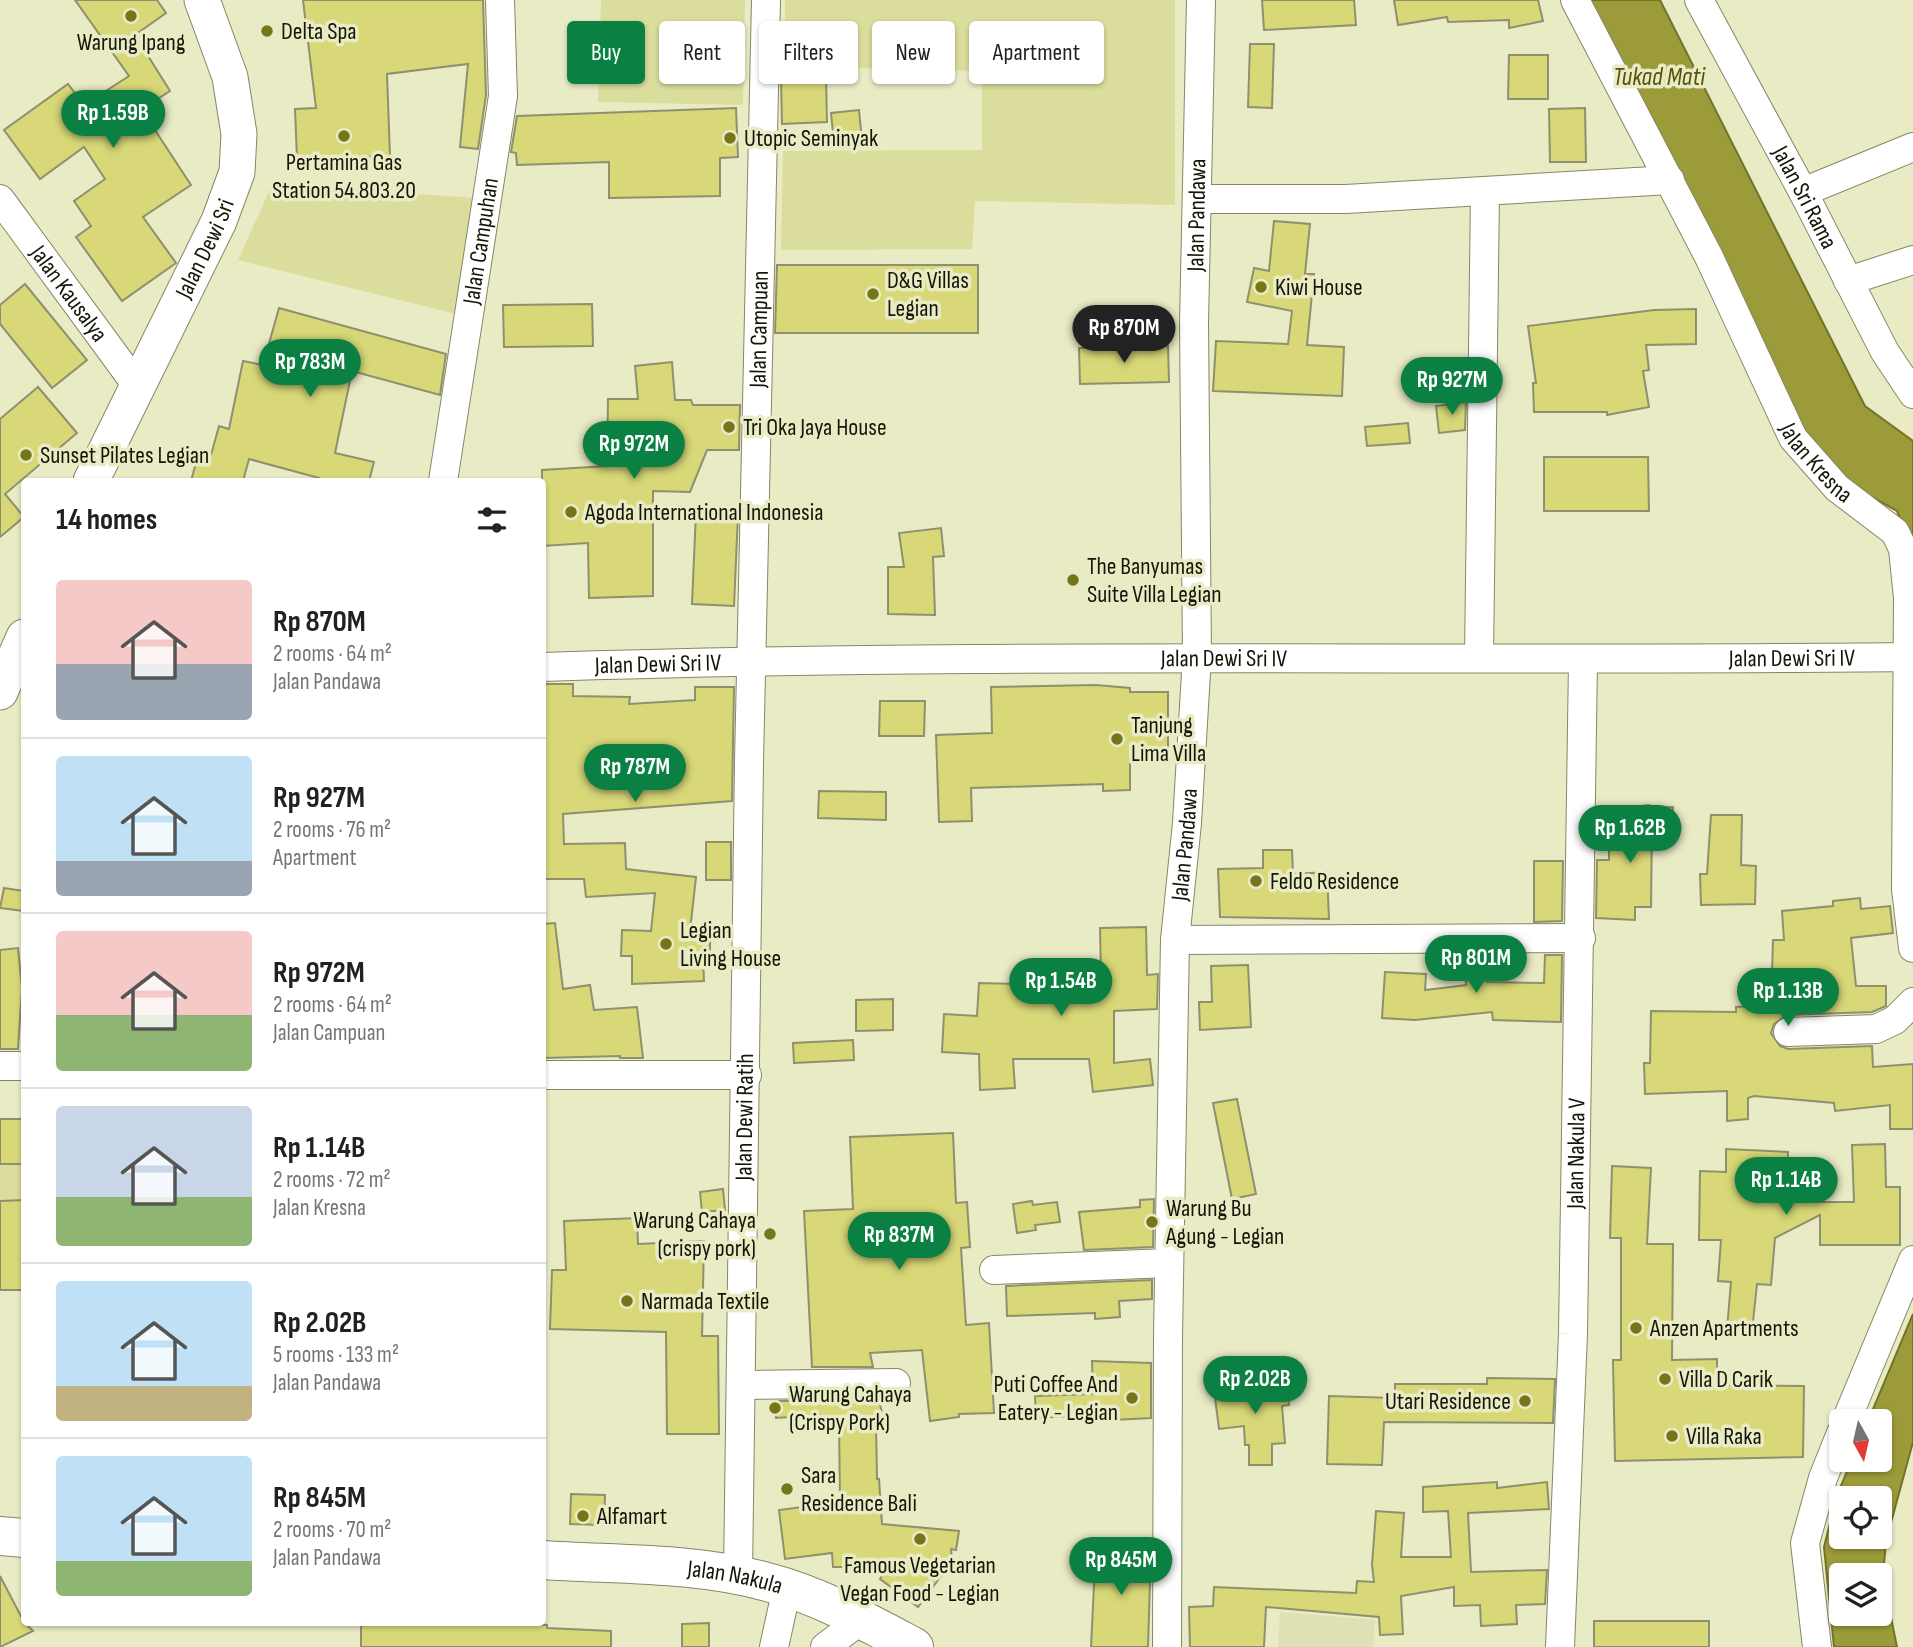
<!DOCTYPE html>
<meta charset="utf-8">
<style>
:root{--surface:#fff;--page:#f6f6f6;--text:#202124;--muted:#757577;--line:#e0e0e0;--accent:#0b8043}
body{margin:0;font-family:"Sofia Sans Condensed",sans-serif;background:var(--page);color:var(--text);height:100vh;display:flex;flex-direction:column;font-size:26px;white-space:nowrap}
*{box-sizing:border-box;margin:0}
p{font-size:23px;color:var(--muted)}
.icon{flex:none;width:38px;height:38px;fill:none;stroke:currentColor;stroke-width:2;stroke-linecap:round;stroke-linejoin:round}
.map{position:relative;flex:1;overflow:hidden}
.side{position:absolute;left:21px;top:478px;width:525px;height:1148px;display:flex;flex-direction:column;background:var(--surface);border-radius:7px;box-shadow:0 2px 5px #0004}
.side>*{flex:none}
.hud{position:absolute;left:567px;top:21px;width:665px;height:63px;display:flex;gap:14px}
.needle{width:46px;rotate:172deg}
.tools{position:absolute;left:1829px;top:1409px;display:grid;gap:14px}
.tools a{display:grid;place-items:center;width:63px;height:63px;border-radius:7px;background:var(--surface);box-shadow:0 2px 5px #0004;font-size:35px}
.price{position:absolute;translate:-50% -60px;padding:0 16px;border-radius:24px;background:var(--accent);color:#fff;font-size:23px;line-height:46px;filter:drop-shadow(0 2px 4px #0008)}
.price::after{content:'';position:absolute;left:50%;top:42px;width:21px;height:16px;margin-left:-10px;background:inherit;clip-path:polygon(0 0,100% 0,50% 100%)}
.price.selected{background:#222;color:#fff}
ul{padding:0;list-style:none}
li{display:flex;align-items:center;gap:21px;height:175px;padding:0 35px}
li+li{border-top:2px solid var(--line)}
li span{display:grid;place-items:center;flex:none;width:196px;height:140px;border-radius:7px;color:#555}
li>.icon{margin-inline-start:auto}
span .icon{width:84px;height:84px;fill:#fffc;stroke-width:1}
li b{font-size:30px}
h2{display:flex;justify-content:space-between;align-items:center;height:84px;padding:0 35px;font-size:30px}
.tag{padding:0 24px;border-radius:7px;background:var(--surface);box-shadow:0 2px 5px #0004;font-size:24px;line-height:63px}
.tag.selected{background:var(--accent);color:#fff}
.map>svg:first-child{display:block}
.built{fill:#dfe0b4}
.green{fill:#dbdd9d}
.water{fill:#9c9b39;stroke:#74732a;stroke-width:2;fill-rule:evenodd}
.building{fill:#d8d878;stroke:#8f906d;stroke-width:2}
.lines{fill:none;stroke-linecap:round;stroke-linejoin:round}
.minor-casing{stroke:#868765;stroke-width:30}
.tertiary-casing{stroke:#868765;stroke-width:37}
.secondary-casing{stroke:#868765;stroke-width:40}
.minor{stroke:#fff;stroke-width:28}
.tertiary{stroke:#fff;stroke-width:35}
.secondary{stroke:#fff;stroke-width:38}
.poi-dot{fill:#75751a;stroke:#e9ebc5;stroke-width:2.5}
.labels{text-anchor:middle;stroke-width:7;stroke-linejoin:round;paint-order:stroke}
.poi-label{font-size:24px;fill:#151508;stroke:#e9ebc5;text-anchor:start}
.street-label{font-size:24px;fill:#151508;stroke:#e9ebc5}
.water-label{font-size:26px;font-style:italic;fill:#56550b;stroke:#e9ebc5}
</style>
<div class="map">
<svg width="1913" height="1647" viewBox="0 0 1913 1647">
<rect width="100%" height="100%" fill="#e9ebc5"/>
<path class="built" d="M1280,1612L1375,1620L1373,1647H1278Z"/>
<g class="green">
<path d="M601,0H745L743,105L598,102Z"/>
<path d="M785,0H1175V205L975,201L972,249L781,250L783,151L982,150V71L785,66Z"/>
<path d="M272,185L477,198L456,314L238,260Z"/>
<path d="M0,1164H23L24,1200L0,1201Z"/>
</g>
<g class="water">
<path d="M1579,0H1660L1865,406L1913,441V550L1897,511L1849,484L1814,455Z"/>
<path d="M1913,1314V1442L1886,1541L1883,1577L1897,1647H1834L1824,1547L1837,1495L1852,1460H1880V1421H1868ZM1841,1498H1880V1536H1841ZM1841,1575H1880V1614H1841Z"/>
</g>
<g class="building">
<path d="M75,0H157L166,13L135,35L170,91L150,104L162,121L153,127L191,185L143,217L176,263L122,301L76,237L91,226L74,201L105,179L84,147L40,179L4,130L68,84L84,105L129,76Z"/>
<path d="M303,0H483L486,95L478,149L460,147L468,64L387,74L390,156L297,159L295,109L316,108Z"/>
<path d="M1262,0H1354L1356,25L1264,30Z"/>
<path d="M1394,0H1538L1543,21L1509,28V20L1448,22L1447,17L1398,25Z"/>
<path d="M1250,44H1274L1272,108L1248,107Z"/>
<path d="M1509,55H1548V99H1508Z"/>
<path d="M826,76L827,122L782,124L781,77Z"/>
<path d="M736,108L738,157L720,158V196L609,198V162L517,165L516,153L511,152L517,116Z"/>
<path d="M1585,108L1586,162H1550L1549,109Z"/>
<path d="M859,110L862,140L834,143L831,113Z"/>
<path d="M1274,221L1310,224L1305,274H1314L1307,345L1344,347L1342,396L1213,391L1216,341L1288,344L1292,311L1247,302L1254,268L1269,271Z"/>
<path d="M777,265H978V333H775Z"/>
<path d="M25,284L87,360L52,388L0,324V305Z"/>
<path d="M592,304L593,346L504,347L503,305Z"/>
<path d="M279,308L446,354L440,395L352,371L335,453L374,462L369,481H318L319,478L249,459L243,481H191L199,452L211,455L219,426L229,429L243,361L263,365Z"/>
<path d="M1696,309V344L1646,345L1649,370L1643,371L1649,407L1607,415V412H1534L1533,383H1536L1528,326L1654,310Z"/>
<path d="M1168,346L1169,382L1080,384L1079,348Z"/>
<path d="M672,362L675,400H691L693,405H740L739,450H707L690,492L653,491V596L589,598L588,543L542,546V470L607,466L608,399H638L635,366Z"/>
<path d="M38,387L77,433L5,494L24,517L0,537V419Z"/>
<path d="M1466,402L1465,430L1439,433L1436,406Z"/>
<path d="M1408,423L1410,443L1367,446L1365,427Z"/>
<path d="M1544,457H1648L1649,511H1544Z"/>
<path d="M696,512L738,514L734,606L692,604Z"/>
<path d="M941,528L944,556L933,557L935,615L888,614V567H904L899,533Z"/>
<path d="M542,684H573V696L630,697L629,704L695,700V687H734L732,801L563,814L564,844L625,843L626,869L696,877L690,931L710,932V957H703L704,981L632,984V956H621L622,930L651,931L655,893L586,897L584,879H542Z"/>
<path d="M1096,685L1130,688V692H1168V757H1130V790L1103,791V784L971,788L972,821L939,822L936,735L992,733L991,687Z"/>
<path d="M880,701H925L924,736H879Z"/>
<path d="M819,791L886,792V820L818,818Z"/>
<path d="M1649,805V808L1673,807L1672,826L1652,827L1651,907H1635V920L1596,918L1597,860H1609V843H1625L1622,808Z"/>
<path d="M1711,815H1742L1741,865L1756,866L1755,904L1701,905L1700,874H1707Z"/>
<rect x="706" y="842" width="25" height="38"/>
<path d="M1263,850H1292L1293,874L1327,872L1329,919L1220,917L1218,869L1263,868Z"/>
<path d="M1534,861H1563L1562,921L1534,922Z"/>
<path d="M4,888L24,891V911L0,908Z"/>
<path d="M1860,898L1861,909L1890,906L1893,933L1851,938L1856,986H1886V1006L1872,1012L1787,1015L1774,1024L1771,1033L1780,1046L1788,1049L1872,1046L1873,1067L1913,1064V1129H1890V1105L1835,1111L1834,1103L1754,1096L1748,1098V1119L1727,1121V1091L1645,1094L1644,1063H1650L1651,1011L1736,1012V1007L1771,1005L1773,940H1784L1782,911L1833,906V901Z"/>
<path d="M555,923L563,989L590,985L594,1010L637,1007L643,1058H620V1056L542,1058V924Z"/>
<path d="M1146,927L1147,975L1158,974L1157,1009L1114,1011V1063L1150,1059L1153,1085L1093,1092L1089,1059H1013L1015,1088L980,1090L979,1054L942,1052L944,1014L977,1016L979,983L1020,984V979L1101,976L1100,928Z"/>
<path d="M18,948L22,988L18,1049H0V950Z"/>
<path d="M1464,955H1485L1487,982L1544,983L1545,955H1562L1561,1022L1493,1020L1492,1012L1415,1020L1382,1018L1385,972L1426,974L1425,990L1466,985Z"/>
<path d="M1248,965L1251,1027L1200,1030L1199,1002H1212L1211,966Z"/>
<path d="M893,999V1030L856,1031V1000Z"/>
<path d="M853,1040L854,1060L794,1063L793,1043Z"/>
<path d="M1237,1099L1256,1194L1232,1199L1213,1103Z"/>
<rect x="0" y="1119" width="24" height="45"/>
<path d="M953,1133L956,1203L967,1202L970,1247L961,1248L966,1325L989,1323L994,1413L959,1414V1417L930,1421L922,1350L870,1353L873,1367H812L804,1211L853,1209L850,1137Z"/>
<path d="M1885,1144L1886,1187H1900V1245H1820V1215L1775,1238L1771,1285L1757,1284L1752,1331L1727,1329L1731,1282L1718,1281L1721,1240H1699L1700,1171L1726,1172V1149L1788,1152L1786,1202H1854L1852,1145Z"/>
<path d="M1612,1166L1651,1168L1647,1244H1673L1672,1360L1717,1359V1385L1804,1386L1803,1457L1615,1461L1613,1360H1621V1238H1610Z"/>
<path d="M723,1189L725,1210L702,1212L700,1192Z"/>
<path d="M1154,1199L1153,1247L1084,1250L1079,1212L1140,1207V1200Z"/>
<path d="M24,1200V1290H0V1201Z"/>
<path d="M1032,1201L1033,1205L1057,1202L1060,1222L1035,1225L1036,1230L1017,1233L1013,1204Z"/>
<path d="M637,1218L638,1244L704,1241L702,1336H718L719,1434H667L666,1332L550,1329L552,1270H566L564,1221Z"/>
<path d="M1152,1280V1299L1119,1301L1120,1317L1095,1319V1313L1007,1316L1006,1286Z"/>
<path d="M1092,1361L1151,1363V1418L1094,1421V1415L1036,1418L1035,1396L1093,1394Z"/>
<path d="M1487,1378L1555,1379L1553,1423L1384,1422L1382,1465L1327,1464L1329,1396L1395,1398V1384H1487Z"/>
<path d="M1286,1381L1289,1405L1282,1406L1285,1443L1272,1444V1465H1249V1445H1245L1244,1426L1219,1429L1214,1390Z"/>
<path d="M879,1400L884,1422L876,1423L877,1479H879L882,1524L959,1531L956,1550L951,1549L952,1561L918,1607L880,1579L888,1567H833L832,1553L785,1559L779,1510L840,1502L839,1421L820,1422V1415L776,1418L775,1401Z"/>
<path d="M1497,1482V1488L1547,1482L1549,1509L1468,1513L1471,1572L1547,1570L1545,1604L1516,1605L1517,1624L1481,1626L1480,1605L1454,1606V1587L1401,1596L1403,1634L1380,1635L1379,1617L1266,1607L1264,1647H1190L1189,1607L1213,1606L1214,1587L1356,1593L1357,1581L1374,1582L1372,1565L1376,1511L1404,1513L1401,1557H1451L1448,1511L1423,1512V1487Z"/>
<path d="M571,1494L605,1495L604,1525L570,1524Z"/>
<path d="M1096,1544L1151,1547L1148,1647H1091Z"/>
<path d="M0,1576L24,1622L33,1631L0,1647Z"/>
<rect x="1594" y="1621" width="115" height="26"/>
<path d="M361,1622L547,1625V1628L611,1631V1647H361Z"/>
<path d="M709,1623V1647H682V1624Z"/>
</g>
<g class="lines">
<defs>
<g id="minor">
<path id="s1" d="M1575,0L1709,257L1793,438L1837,488L1895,532L1903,549L1908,598L1906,889L1913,948"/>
<path id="s2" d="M1699,0L1803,192L1885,352L1913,394"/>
<path d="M1803,192L1913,147"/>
<path id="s3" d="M0,199L138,387"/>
<path d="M1199,199H1346L1670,180"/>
<path d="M1848,281L1913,260"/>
<path id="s4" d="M443,481L503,96L500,0"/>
<path d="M1479,658L1485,193"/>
<path id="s5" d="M542,667C997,652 1452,662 1906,657"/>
<path d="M1175,940L1581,938"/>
<path d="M1788,1032L1876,1029L1895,1020L1913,1002"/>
<path d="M0,1066H24"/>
<path d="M542,1075H747"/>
<path d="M994,1270L1169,1263"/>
<path d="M742,1385L896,1383"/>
<path d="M1846,1421L1913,1260"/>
<path id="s6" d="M738,1575L749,762L766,0"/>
<path d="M774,1647L787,1588"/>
<path d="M825,1647L861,1620"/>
<path id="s7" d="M1167,1647L1168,1337L1175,940L1187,823L1197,656L1194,323L1201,0"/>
<path id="s8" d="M1560,1647L1573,1334L1583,660"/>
<path d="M1817,1647L1805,1543L1823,1478L1841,1433"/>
</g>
<g id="tertiary">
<path id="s9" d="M91,481L219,221L237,172L239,134L230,77L202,0"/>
<path d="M0,692L24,637"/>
</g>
<g id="secondary">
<path d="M0,1536L24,1538"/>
<path id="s10" d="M542,1560C616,1565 695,1562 767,1582C818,1595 867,1622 914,1647"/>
</g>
</defs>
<use href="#minor" class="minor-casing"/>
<use href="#tertiary" class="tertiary-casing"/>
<use href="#secondary" class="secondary-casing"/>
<use href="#minor" class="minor"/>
<use href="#tertiary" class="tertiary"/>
<use href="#secondary" class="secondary"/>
</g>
<g class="poi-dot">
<circle cx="131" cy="16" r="7"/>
<circle cx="267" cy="31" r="7"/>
<circle cx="344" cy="136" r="7"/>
<circle cx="730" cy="138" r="7"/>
<circle cx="1261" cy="287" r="7"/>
<circle cx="873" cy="294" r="7"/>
<circle cx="729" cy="427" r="7"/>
<circle cx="26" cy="455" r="7"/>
<circle cx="571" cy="512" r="7"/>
<circle cx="1073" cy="580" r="7"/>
<circle cx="1117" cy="739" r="7"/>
<circle cx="1256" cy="881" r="7"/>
<circle cx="666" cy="944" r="7"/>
<circle cx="1152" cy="1222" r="7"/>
<circle cx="770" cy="1234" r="7"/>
<circle cx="627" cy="1301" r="7"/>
<circle cx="1636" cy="1328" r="7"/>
<circle cx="1665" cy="1379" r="7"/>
<circle cx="1132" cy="1398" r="7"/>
<circle cx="1525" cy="1401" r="7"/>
<circle cx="775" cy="1408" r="7"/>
<circle cx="1672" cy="1436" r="7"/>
<circle cx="787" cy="1489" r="7"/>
<circle cx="583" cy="1516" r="7"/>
<circle cx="920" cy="1539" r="7"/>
</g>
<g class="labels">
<g class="poi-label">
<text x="281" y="39">Delta Spa</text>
<text x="131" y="50" text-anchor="middle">Warung Ipang</text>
<text x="744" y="146">Utopic Seminyak</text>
<text x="344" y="170" text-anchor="middle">Pertamina Gas<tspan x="344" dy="28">Station 54.803.20</tspan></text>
<text x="887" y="288">D&amp;G Villas<tspan x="887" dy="28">Legian</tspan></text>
<text x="1275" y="295">Kiwi House</text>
<text x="743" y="435">Tri Oka Jaya House</text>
<text x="40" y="463">Sunset Pilates Legian</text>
<text x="585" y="520">Agoda International Indonesia</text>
<text x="1087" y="574">The Banyumas<tspan x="1087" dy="28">Suite Villa Legian</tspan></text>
<text x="1131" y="733">Tanjung<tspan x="1131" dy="28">Lima Villa</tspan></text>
<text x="1270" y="889">Feldo Residence</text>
<text x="680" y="938">Legian<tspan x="680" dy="28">Living House</tspan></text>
<text x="1166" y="1216">Warung Bu<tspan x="1166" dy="28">Agung - Legian</tspan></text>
<text x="756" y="1228" text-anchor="end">Warung Cahaya<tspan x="756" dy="28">(crispy pork)</tspan></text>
<text x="641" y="1309">Narmada Textile</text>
<text x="1650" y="1336">Anzen Apartments</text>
<text x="1679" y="1387">Villa D Carik</text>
<text x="1118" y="1392" text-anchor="end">Puti Coffee And<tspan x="1118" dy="28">Eatery - Legian</tspan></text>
<text x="789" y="1402">Warung Cahaya<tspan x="789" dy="28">(Crispy Pork)</tspan></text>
<text x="1511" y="1409" text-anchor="end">Utari Residence</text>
<text x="1686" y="1444">Villa Raka</text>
<text x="801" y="1483">Sara<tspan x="801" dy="28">Residence Bali</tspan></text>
<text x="597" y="1524">Alfamart</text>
<text x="920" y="1573" text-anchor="middle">Famous Vegetarian<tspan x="920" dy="28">Vegan Food - Legian</tspan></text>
</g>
<g class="street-label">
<text dy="8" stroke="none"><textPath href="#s2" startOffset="224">Jalan Sri Rama</textPath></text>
<text dy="8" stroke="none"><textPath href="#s7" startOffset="1433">Jalan Pandawa</textPath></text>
<text dy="8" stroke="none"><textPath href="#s4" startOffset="243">Jalan Campuhan</textPath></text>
<text dy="8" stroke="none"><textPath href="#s9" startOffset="259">Jalan Dewi Sri</textPath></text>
<text dy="8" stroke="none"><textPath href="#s3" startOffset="117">Jalan Kausalya</textPath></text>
<text dy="8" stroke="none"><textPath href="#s6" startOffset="1246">Jalan Campuan</textPath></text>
<text dy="8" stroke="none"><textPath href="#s1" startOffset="523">Jalan Kresna</textPath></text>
<text dy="8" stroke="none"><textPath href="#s5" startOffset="682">Jalan Dewi Sri IV</textPath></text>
<text dy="8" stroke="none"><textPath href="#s5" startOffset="1250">Jalan Dewi Sri IV</textPath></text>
<text dy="8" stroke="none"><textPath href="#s5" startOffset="116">Jalan Dewi Sri IV</textPath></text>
<text dy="8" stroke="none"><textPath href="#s7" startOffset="803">Jalan Pandawa</textPath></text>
<text dy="8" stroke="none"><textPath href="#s6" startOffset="458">Jalan Dewi Ratih</textPath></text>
<text dy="8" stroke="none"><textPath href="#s8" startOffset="494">Jalan Nakula V</textPath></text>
<text dy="8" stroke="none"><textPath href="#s10" startOffset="194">Jalan Nakula</textPath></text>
</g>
<g class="water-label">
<text x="1659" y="85">Tukad Mati</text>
</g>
</g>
</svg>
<div class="tools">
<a><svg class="needle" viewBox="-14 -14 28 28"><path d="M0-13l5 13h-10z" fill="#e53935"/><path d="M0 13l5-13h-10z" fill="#757577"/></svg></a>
<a><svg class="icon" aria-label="locate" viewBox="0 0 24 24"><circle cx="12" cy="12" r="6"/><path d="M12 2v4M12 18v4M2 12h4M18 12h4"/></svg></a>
<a><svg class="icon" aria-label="layers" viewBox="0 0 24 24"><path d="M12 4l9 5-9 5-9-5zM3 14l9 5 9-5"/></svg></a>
</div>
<b class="price" style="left:113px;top:150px">Rp 1.59B</b>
<b class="price selected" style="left:1124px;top:365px">Rp 870M</b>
<b class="price" style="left:310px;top:399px">Rp 783M</b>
<b class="price" style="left:1452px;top:417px">Rp 927M</b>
<b class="price" style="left:634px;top:481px">Rp 972M</b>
<b class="price" style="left:635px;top:804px">Rp 787M</b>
<b class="price" style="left:1630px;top:865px">Rp 1.62B</b>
<b class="price" style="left:1476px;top:995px">Rp 801M</b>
<b class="price" style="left:1061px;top:1018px">Rp 1.54B</b>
<b class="price" style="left:1788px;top:1028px">Rp 1.13B</b>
<b class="price" style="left:1786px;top:1217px">Rp 1.14B</b>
<b class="price" style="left:899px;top:1272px">Rp 837M</b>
<b class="price" style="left:1255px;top:1416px">Rp 2.02B</b>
<b class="price" style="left:1121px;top:1597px">Rp 845M</b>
<div class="hud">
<a class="tag selected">Buy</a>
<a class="tag">Rent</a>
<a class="tag">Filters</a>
<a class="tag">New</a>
<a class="tag">Apartment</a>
</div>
<section class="side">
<h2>14 homes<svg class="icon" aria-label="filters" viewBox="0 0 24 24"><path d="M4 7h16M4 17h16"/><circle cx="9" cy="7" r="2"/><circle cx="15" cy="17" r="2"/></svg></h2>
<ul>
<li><span style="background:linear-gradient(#f6c9c9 60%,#9aa5b1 0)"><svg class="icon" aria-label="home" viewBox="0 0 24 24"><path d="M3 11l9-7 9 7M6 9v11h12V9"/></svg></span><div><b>Rp 870M</b><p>2 rooms · 64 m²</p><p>Jalan Pandawa</p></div></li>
<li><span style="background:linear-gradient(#bfe0f5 75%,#9aa5b1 0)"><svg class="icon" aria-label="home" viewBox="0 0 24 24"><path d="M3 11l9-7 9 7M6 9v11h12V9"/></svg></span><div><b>Rp 927M</b><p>2 rooms · 76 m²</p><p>Apartment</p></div></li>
<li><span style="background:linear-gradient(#f6c9c9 60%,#8fb573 0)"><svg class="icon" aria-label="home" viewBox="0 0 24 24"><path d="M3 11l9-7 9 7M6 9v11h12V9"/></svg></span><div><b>Rp 972M</b><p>2 rooms · 64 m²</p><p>Jalan Campuan</p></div></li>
<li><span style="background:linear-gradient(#c9d6e8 65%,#8fb573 0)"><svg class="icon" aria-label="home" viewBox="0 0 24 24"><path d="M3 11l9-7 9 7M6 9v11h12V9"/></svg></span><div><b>Rp 1.14B</b><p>2 rooms · 72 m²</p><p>Jalan Kresna</p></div></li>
<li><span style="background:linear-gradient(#bfe0f5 75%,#c2b280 0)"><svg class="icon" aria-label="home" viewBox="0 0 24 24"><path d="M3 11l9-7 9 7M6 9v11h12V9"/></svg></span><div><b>Rp 2.02B</b><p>5 rooms · 133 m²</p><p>Jalan Pandawa</p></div></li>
<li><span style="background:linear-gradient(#bfe0f5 75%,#8fb573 0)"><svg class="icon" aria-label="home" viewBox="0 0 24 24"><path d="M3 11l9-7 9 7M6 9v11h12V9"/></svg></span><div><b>Rp 845M</b><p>2 rooms · 70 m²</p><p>Jalan Pandawa</p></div></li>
</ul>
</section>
</div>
